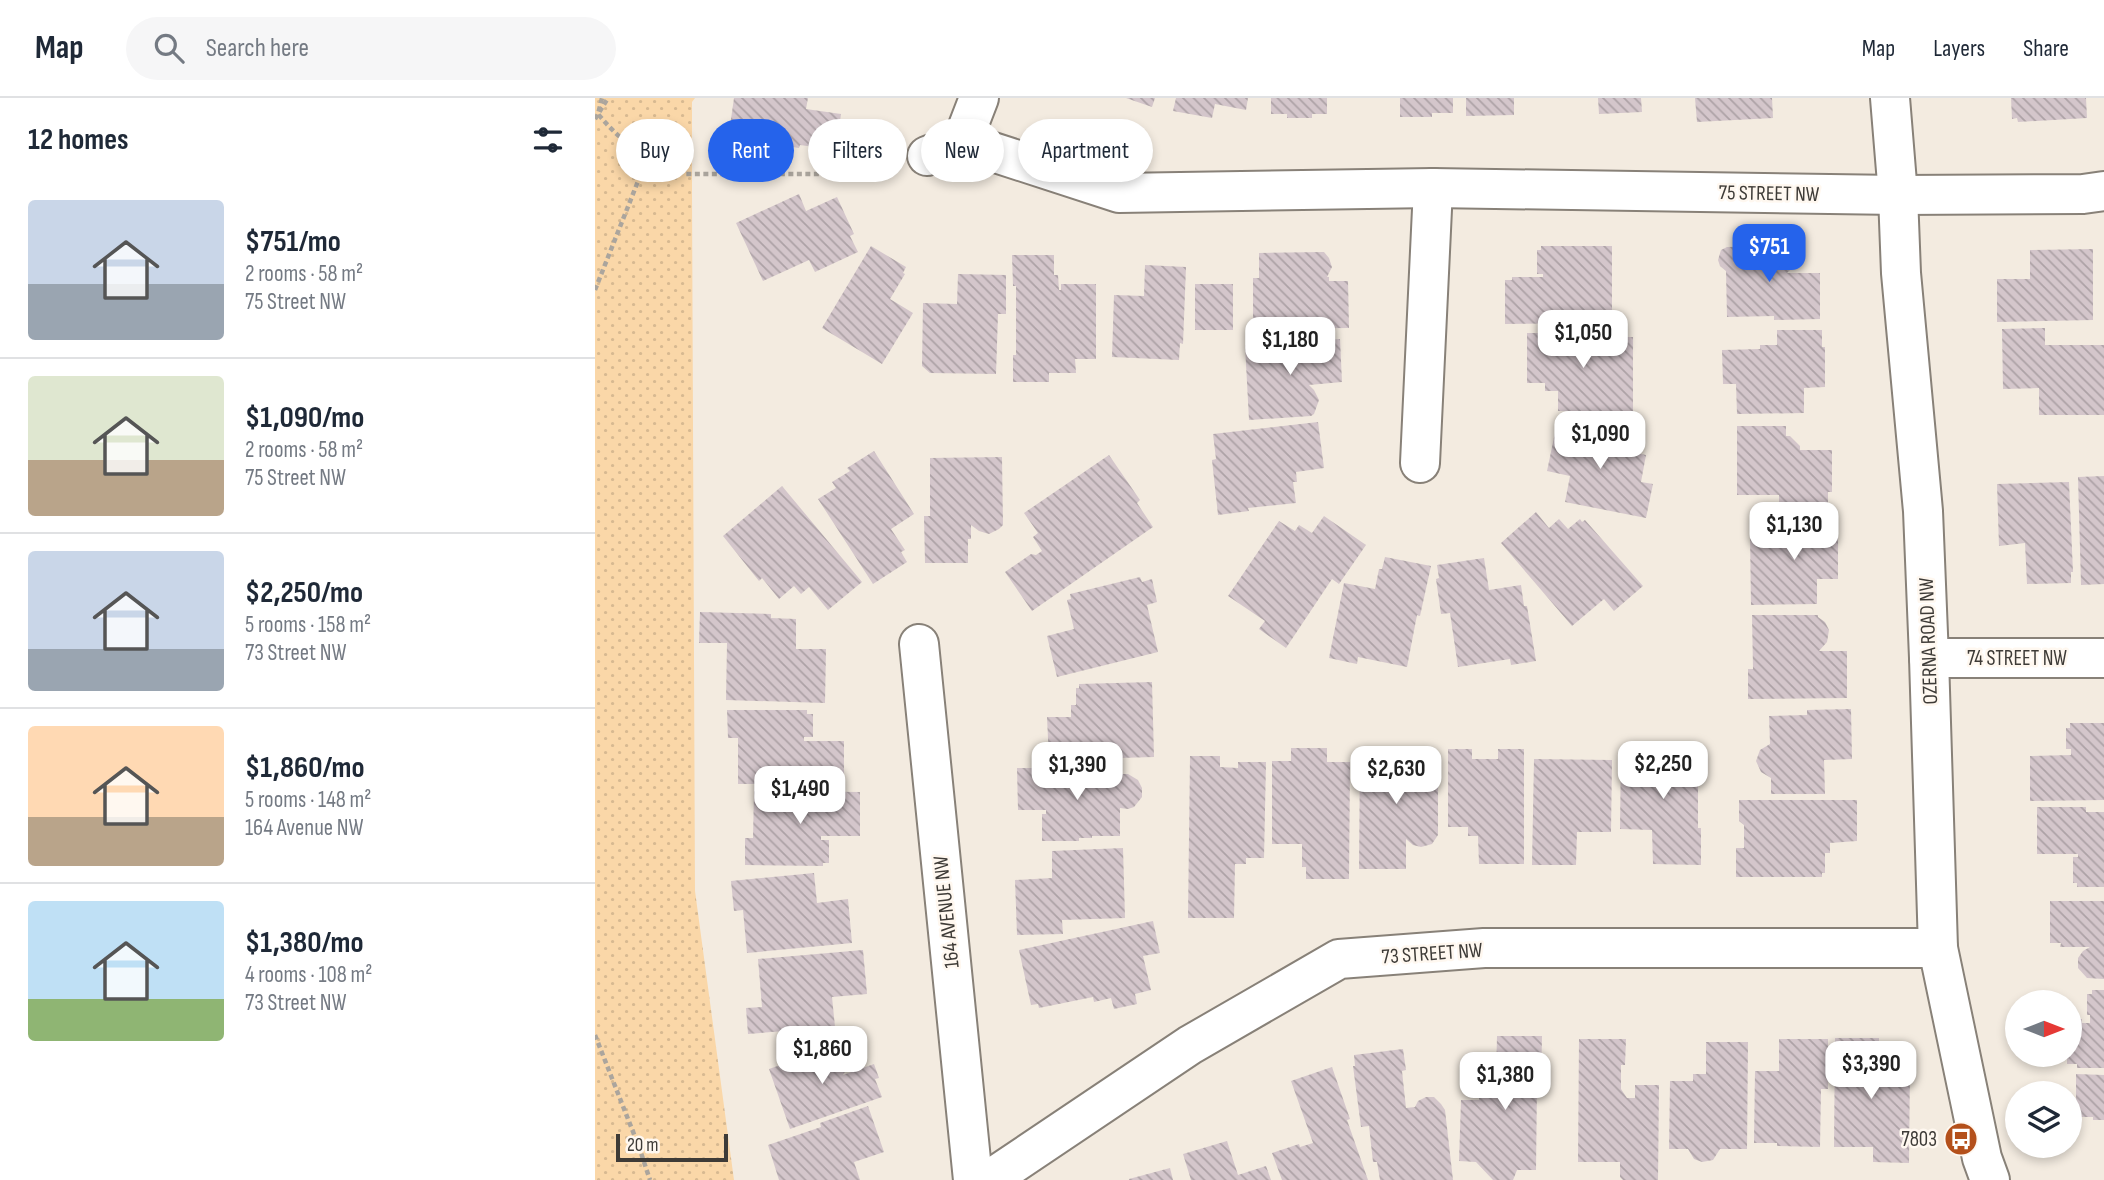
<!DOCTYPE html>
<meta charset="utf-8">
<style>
:root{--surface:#fff;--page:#f6f6f7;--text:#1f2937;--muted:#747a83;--line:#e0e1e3;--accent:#2563eb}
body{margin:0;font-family:"Sofia Sans Condensed",sans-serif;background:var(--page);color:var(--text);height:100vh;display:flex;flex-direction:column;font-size:26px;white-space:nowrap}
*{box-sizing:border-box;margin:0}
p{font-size:23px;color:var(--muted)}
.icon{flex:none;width:38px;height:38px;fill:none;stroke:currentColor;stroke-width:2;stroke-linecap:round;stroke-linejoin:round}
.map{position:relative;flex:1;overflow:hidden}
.panel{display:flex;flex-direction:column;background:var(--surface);width:595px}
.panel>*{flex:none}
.hud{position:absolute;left:21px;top:21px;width:665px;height:63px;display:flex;gap:14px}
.needle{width:46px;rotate:90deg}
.controls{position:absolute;left:1410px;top:892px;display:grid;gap:14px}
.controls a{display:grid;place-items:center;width:77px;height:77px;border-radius:50%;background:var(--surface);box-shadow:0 4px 10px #0003;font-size:35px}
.scale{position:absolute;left:21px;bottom:18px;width:112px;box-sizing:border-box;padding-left:7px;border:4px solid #3e3b37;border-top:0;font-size:19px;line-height:24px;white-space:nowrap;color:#3e3b37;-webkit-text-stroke:5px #fff8f0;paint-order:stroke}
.price{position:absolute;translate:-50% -60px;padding:0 16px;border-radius:14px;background:#fff;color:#222;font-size:23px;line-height:46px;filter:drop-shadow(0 2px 4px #0008)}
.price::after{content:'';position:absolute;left:50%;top:42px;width:21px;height:16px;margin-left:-10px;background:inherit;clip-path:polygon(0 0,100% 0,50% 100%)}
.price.active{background:var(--accent);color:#fff}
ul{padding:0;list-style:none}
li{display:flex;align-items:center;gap:21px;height:175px;padding:0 28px}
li+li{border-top:2px solid var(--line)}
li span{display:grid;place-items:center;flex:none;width:196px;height:140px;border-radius:7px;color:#555}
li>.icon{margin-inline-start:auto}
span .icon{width:84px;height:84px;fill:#fffc;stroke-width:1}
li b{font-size:30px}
h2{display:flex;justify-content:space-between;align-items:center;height:84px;padding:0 28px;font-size:30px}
.chip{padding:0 24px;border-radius:32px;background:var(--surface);box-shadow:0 4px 10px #0003;font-size:24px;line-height:63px}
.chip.active{background:var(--accent);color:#fff}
header{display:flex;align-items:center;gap:42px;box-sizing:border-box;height:98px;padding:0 35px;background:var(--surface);border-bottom:2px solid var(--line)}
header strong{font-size:33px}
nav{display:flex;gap:38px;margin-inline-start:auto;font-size:24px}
.search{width:490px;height:63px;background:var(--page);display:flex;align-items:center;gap:18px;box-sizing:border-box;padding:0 24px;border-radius:38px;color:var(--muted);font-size:26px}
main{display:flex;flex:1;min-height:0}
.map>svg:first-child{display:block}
.park{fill:url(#park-dots)}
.building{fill:url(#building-back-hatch)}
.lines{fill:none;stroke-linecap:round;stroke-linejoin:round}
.street-casing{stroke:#888178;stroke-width:42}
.secondary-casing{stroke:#888178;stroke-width:42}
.path{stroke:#aba59d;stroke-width:4.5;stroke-dasharray:5 3.5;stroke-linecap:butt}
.street{stroke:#fff;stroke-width:38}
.secondary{stroke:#fff;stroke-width:38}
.labels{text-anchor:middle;stroke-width:5;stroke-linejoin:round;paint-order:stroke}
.street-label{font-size:21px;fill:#3e3b37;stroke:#fff8f0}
.poi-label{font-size:21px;fill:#3e3b37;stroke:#fff8f0;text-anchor:end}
</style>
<header>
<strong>Map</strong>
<div class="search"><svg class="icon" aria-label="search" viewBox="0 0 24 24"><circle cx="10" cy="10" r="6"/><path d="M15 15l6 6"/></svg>Search here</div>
<nav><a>Map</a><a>Layers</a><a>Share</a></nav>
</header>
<main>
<section class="panel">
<h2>12 homes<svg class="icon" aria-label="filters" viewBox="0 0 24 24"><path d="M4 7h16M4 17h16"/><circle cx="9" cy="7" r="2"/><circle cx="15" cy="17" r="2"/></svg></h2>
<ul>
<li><span style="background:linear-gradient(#c9d6e8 60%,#9aa5b1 0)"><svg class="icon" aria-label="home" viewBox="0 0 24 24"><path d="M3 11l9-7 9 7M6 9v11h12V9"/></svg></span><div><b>$751/mo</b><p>2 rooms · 58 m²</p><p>75 Street NW</p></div></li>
<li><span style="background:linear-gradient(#dfe7d0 60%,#b9a48a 0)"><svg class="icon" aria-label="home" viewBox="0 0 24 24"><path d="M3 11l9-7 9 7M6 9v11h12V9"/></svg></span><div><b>$1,090/mo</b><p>2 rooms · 58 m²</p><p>75 Street NW</p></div></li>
<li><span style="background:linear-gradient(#c9d6e8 70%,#9aa5b1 0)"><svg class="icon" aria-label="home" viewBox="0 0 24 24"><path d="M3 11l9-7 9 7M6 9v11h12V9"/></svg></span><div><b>$2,250/mo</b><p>5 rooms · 158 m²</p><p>73 Street NW</p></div></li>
<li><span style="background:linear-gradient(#ffd9b3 65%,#b9a48a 0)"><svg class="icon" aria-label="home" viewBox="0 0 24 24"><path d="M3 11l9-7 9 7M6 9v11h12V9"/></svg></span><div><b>$1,860/mo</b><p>5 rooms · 148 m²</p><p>164 Avenue NW</p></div></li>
<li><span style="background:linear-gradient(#bfe0f5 70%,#8fb573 0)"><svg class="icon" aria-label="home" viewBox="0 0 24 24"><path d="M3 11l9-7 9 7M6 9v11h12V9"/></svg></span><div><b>$1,380/mo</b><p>4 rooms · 108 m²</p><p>73 Street NW</p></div></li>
</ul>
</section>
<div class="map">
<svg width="1509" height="1082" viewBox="0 0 1509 1082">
<defs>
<pattern id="park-dots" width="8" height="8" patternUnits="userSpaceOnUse" patternTransform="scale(1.75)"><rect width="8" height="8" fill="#fad7a8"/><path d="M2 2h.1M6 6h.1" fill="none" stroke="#d7b991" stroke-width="1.8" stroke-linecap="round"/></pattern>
<pattern id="building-back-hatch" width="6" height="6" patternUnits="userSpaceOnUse" patternTransform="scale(1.75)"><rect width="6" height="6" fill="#d4c6cb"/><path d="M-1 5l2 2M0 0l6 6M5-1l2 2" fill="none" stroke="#ada2a6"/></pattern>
</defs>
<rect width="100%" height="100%" fill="#f3ebe0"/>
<path class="park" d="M0,0H100L97,4V93L100,793L139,1082H0Z"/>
<g class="building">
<path d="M139,0H213L211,11L246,16L241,52L205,47L204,50L145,41L147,29L135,28Z"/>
<path d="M531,0H560L557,9Z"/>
<path d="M581,0H653L651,12L620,6L617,20L578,13Z"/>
<path d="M676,0H732V16H717V20H692V16H676Z"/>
<path d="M805,0H858V15H837V19H805Z"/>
<path d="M871,0H919V17L871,18Z"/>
<path d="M1003,0H1046L1047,14L1004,16Z"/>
<path d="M1100,0H1177L1178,20L1102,24Z"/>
<path d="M1416,0H1491L1492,20L1423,24L1422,20L1417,21Z"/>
<path d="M204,96L211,113L242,99L259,136L255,138L263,154L220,174L214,162L168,183L141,125Z"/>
<path d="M276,148L311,169L308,175L310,176L295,201L318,215L287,266L227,230Z"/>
<path d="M946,148H1017V225L910,226V182H917V179H948V176H942V152H946Z"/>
<path d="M1187,148L1195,152L1200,159V167L1192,175H1225V221L1179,222V218L1132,219L1131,173L1125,168L1123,162L1126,152L1132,149Z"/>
<path d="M1498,151V222L1402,224V181H1435V152Z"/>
<path d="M729,154L734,160L737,169L732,179H734V183H753L754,230L658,231V180H664V155Z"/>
<path d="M417,157H459V177H463L464,192H466V186H501V261H480L481,275H454V284H418V257H421V188H418Z"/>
<path d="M550,167L591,169L588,246L585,245L584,262L517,259L519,197L549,198Z"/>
<path d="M363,176L411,177V216H403L401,276L335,275L327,268L328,205L362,206Z"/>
<rect x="600" y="186" width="38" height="46"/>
<path d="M1450,230V247H1509V317H1444V290L1408,291L1407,231Z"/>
<path d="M1182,232H1227V249H1230V289L1209,290V315L1142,316L1141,286H1128L1127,252L1165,251V247H1182Z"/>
<path d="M943,233H977V239H1038V313H963V293H950V285H932V235H943Z"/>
<path d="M745,241L747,284L714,287L719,292L724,302L719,316L716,318L654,322L650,247Z"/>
<path d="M723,324L729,370L701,374L702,384H698L701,405L653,410L654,413L623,417L617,362L621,361L618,336Z"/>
<path d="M962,325L1023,337L1020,351L1051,357L1046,384L1058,386L1051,420L970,404L975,378L952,373Z"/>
<path d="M1142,328H1191V338H1195L1205,348V352H1237V394H1233V411H1184V397H1142Z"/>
<path d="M279,353L319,416L296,431L310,452L306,454L312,464L278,486L223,401L241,390L237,384L255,373L252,370Z"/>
<path d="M514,357L545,402L542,405L558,429L437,513L410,474L436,456L441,457L447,453L438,439L443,435L429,415Z"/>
<path d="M407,359L408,427L404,431L394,436L384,433L376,427V441H373V465H330L329,418H335V360Z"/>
<path d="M1509,378V486L1486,487L1483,379Z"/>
<path d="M1474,384L1478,474H1476V485L1432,486L1430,445L1404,448L1402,386Z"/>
<path d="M187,388L267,484L233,512L214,489L206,496L199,488L184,501L167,480L164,483L128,438Z"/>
<path d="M941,414L954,430L964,421L973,431L985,421L987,424L990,422L1048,488L1019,513L1009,501L977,528L906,445Z"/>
<path d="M729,418L771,447L744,486L737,481L691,550L664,531L670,523L633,498L684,423L700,433L704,427L717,435Z"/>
<path d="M1243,421V481H1222V506L1156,507L1155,437H1189V422Z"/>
<path d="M790,459L836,468L825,518L822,517L812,569L763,559L762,566L734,560L749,485L780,491L784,471H787Z"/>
<path d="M889,460L894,492L926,487L929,508H932L941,563L916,567L915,561L863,569L855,515L846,516L841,481L844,480L842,467Z"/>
<path d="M545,479L547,484L557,481L562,504L552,507L563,554L462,579L452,538L479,531L472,502L476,501L475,496Z"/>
<path d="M105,514L176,516V520L201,521V551H231L230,605L131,602L132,545H104Z"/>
<path d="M1157,517H1223V519L1230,524L1234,532L1232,544L1224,553H1252V600L1153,601V571H1158Z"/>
<path d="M557,584L559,659L454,662L452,619H476V607H481V590H484V586Z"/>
<path d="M1256,611L1257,661L1229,662L1230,696H1176V680L1166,674L1161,663L1165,652L1175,646L1174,618L1212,617V612Z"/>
<path d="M132,612H212V616H218V639H209V643H249V686H143V640H133Z"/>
<path d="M1475,625H1509V702L1435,703V658L1476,657V651H1471V630H1475Z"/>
<path d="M1046,647H1082L1081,652H1103V730H1106V767L1058,766L1057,732L1025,731L1026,650H1046Z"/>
<path d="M696,650H732V664H755L754,781H711V769H707V746H677V663H696Z"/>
<path d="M765,651H818V660H843V737L837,746L826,749L818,747L811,741V771H764Z"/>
<path d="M853,651H877V661H903V651H929V766H884L883,738H873V729H853Z"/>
<path d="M595,658H625V669L643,670V664H671L669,760H651V766H640L639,820H593Z"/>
<path d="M939,661L1017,662L1016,734H982L981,767H937Z"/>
<path d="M422,670H471V676H533L543,682L547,690V699L539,709L533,711L525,710V738H497V740H484V743H447V716H451V712H423Z"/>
<path d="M159,693L265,694V738H226V742H234V765H228V768L150,767V740H158Z"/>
<path d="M1144,702H1262V743L1235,745V755H1230V775H1227V779H1141V750H1149V727L1144,723Z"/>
<path d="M1442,709H1491V714H1509V789H1482V785H1478V759H1483V756H1442Z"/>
<path d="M528,750L530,820L467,822L468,836L422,837L420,782L457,780V753Z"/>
<path d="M219,775L222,805L253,801L257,845L152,855L148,812L139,813L136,783Z"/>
<path d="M1455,803H1509V881L1492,880L1483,870V860L1488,853L1495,849H1465L1466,845H1455Z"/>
<path d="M558,823L565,855L548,858L556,892L540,896L542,906L519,911L516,900L499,904L498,899L444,910L443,906L436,907L424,852Z"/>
<path d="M268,852L272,896L237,899L240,929L153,936L151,910L167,909L163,861Z"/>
<path d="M1497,892H1509V970H1482V966H1472V957H1475V921H1487V925H1495V917H1492V896H1497Z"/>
<path d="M902,938H947L946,986H942L941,1072H922L918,1082H898L881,1064L864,1063L866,1002H884V993H897L898,979H901Z"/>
<path d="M1240,940H1284V959H1292V966L1315,967L1314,1065L1278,1064V1049H1239Z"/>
<path d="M984,941H1031L1030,967H1026V991L1032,1000H1040V987H1064L1063,1082H1028L1025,1079V1064H983Z"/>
<path d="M1184,941H1233V991H1226L1225,1049L1182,1048V1045H1159L1160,973H1184Z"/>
<path d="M1111,944H1153L1152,1051H1125L1118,1062L1107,1064L1099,1061L1093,1051H1074L1075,983H1098V976H1111Z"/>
<path d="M237,949L246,952L252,960V970L248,977L279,966L284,980L280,981L287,999L195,1031L174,971Z"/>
<path d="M808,951L811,972L807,973L811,1010L820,1009L823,1003L831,999H839L846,1006L850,1012L858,1082H785L782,1064H778L774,1028L766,1029L758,968H760L759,957Z"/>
<path d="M737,969L755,1021L752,1022L773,1082H687L677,1055L704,1046L705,1049L718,1045L696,983Z"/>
<path d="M1481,976L1509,977V1022H1498V1019H1481Z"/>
<path d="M273,1008L289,1054L259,1064L265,1082H184L173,1047L226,1029L225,1025Z"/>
<path d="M632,1043L643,1077L671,1068L676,1082H596L588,1056Z"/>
<path d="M575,1070L578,1082H534V1081Z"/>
</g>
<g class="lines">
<defs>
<g id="street">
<path d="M367,44L384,0"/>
<path d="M332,58L367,44L524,95L838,90L1303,97L1488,96L1509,93"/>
<path d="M825,365L838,90"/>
<path d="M324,546L378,1082"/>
<path d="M1334,560H1509"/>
</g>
<g id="secondary">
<path d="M1295,0L1303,97L1306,175L1328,413L1334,560L1343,850L1387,1060L1395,1082"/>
<path d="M394,1082L595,947L744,861L889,850H1343"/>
</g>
</defs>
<use href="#street" class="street-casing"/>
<use href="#secondary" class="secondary-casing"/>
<g class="path">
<path d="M0,21L13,0"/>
<path d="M53,58L90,76H283L299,70"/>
<path d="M0,192L53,58C32,47 18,34 3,16L7,0"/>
<path d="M0,937L44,1049L55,1082"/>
</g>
<use href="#street" class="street"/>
<use href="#secondary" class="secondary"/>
</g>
<defs>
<symbol id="bus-disc" viewBox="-11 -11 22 22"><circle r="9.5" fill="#b4501b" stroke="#fff8f0"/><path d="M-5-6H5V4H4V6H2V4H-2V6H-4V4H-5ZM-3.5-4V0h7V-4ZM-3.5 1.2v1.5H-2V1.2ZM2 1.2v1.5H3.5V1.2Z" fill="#fff"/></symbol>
</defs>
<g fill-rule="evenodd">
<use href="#bus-disc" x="1347" y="1022" width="38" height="38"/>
</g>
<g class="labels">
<g class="street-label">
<text transform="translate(1174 95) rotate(1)" y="7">75 STREET NW</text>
<text transform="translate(1333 543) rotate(-92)" y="7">OZERNA ROAD NW</text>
<text x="1422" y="567">74 STREET NW</text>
<text transform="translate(351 814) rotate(-96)" y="7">164 AVENUE NW</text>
<text transform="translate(837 855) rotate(-4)" y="7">73 STREET NW</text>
</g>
<g class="poi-label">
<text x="1342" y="1048">7803</text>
</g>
</g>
</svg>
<div class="controls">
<a><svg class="needle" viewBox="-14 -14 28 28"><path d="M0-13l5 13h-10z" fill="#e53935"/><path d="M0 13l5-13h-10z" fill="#747a83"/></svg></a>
<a><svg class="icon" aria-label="layers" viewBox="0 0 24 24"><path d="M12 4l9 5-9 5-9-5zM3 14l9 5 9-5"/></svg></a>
</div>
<div class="scale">20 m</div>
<b class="price active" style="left:1174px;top:186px">$751</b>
<b class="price" style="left:988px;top:272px">$1,050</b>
<b class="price" style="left:695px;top:279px">$1,180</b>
<b class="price" style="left:1005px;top:373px">$1,090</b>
<b class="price" style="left:1199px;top:464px">$1,130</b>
<b class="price" style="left:1068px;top:703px">$2,250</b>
<b class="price" style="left:482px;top:704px">$1,390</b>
<b class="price" style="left:801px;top:708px">$2,630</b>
<b class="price" style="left:205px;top:728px">$1,490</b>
<b class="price" style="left:227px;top:988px">$1,860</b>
<b class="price" style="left:1276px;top:1003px">$3,390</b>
<b class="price" style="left:910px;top:1014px">$1,380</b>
<div class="hud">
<a class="chip">Buy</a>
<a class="chip active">Rent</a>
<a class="chip">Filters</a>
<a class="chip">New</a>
<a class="chip">Apartment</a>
</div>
</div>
</main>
